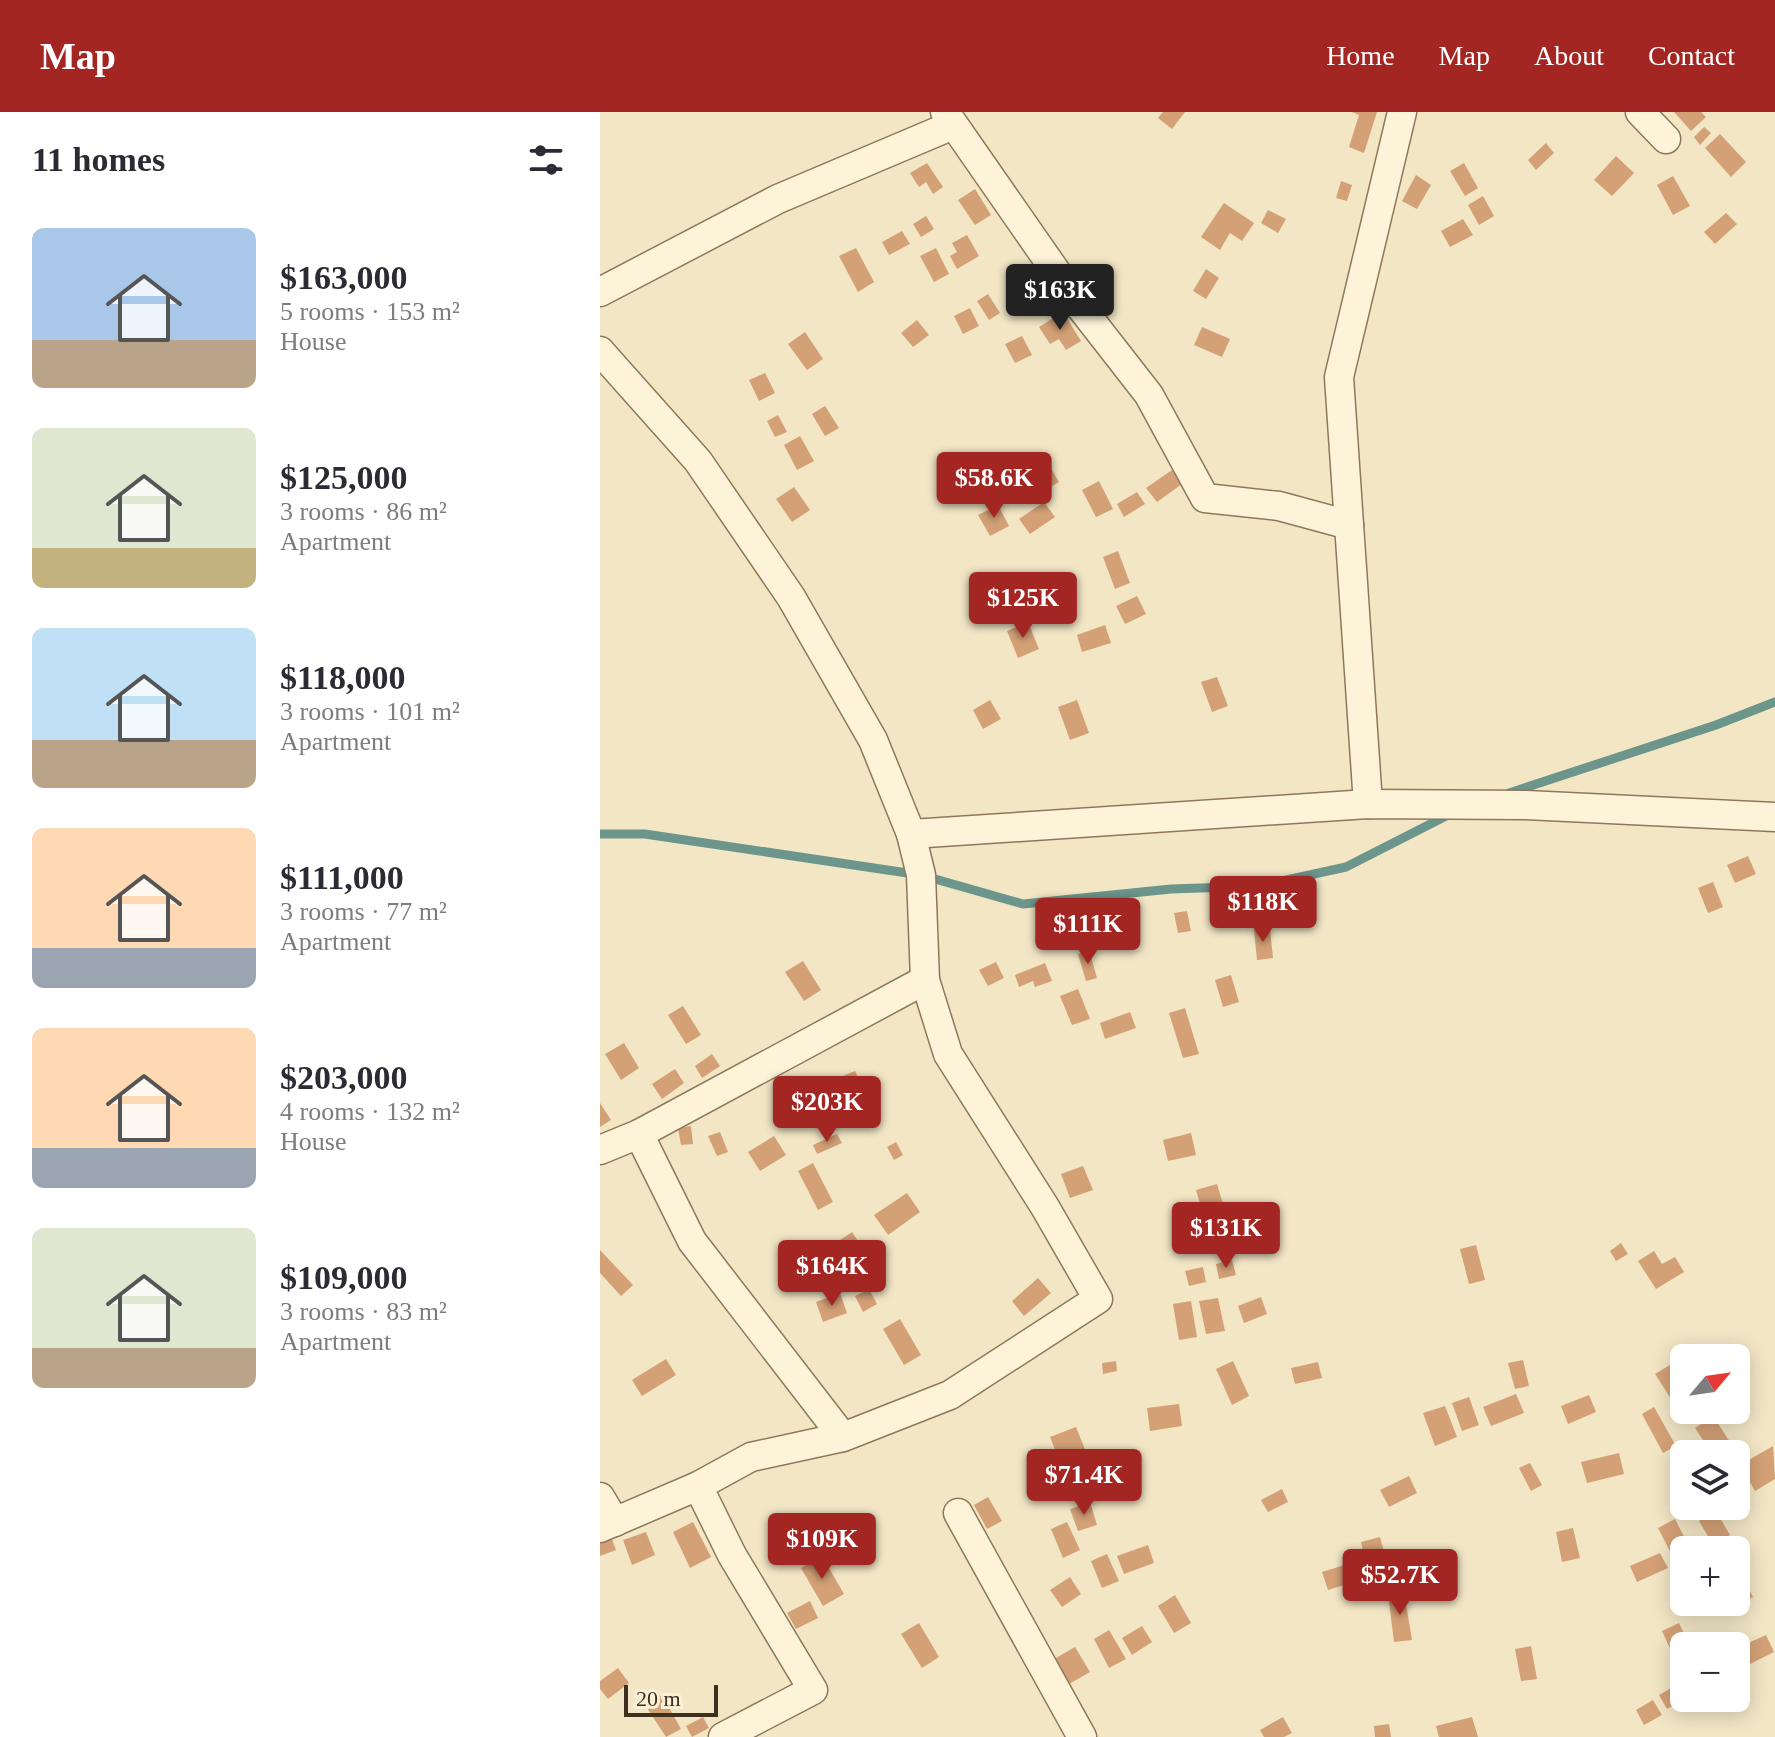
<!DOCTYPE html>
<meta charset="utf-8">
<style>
:root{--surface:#fff;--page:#f2f2f3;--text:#2b2b33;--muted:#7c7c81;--accent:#a42623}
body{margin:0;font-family:"Times New Roman",serif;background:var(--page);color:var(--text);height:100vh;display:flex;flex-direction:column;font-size:30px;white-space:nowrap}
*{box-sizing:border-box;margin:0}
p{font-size:26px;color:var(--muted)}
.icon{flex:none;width:44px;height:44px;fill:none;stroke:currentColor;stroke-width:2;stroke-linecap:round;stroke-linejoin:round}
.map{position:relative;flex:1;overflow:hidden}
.details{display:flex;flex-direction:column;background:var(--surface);width:600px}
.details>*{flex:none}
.needle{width:52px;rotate:61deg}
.tools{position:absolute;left:1070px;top:1232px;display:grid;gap:16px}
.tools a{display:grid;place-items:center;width:80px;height:80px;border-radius:12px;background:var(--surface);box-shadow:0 4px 20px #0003;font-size:40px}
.scale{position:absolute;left:24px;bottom:20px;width:94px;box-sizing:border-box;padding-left:8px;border:4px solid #3e2f1e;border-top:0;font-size:22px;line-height:28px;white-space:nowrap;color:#3e2f1e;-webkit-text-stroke:6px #f9f0d5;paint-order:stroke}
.price{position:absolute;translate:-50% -68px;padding:0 18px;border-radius:8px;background:var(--accent);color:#fff;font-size:26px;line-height:52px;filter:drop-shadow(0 2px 4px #0008)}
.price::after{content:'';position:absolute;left:50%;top:48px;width:24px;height:18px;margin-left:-12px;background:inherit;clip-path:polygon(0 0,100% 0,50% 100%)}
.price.active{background:#222;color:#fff}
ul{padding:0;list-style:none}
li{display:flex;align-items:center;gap:24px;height:200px;padding:0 32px}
li span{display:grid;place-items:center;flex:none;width:224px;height:160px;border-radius:12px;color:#555}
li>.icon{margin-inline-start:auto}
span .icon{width:96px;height:96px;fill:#fffc;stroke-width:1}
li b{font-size:34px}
h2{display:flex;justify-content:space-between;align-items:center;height:96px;padding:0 32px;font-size:34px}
header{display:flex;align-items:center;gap:48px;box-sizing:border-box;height:112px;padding:0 40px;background:var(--accent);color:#fff}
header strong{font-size:38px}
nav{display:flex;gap:44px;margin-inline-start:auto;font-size:28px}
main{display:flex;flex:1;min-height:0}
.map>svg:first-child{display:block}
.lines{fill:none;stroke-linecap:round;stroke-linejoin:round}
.stream{stroke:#6c958c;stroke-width:9}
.building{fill:#d4a177}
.street-casing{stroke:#8f7859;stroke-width:31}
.street{stroke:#fcf3d9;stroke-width:28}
</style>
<header>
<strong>Map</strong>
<nav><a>Home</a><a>Map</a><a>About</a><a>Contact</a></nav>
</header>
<main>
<section class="details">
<h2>11 homes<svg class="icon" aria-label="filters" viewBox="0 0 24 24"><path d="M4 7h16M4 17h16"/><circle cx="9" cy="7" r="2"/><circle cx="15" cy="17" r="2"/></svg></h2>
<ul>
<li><span style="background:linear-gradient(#a9c7e8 70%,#b9a48a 0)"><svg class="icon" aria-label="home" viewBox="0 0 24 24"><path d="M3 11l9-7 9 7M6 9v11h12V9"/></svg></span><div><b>$163,000</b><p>5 rooms · 153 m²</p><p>House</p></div></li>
<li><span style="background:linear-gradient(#dfe7d0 75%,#c2b280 0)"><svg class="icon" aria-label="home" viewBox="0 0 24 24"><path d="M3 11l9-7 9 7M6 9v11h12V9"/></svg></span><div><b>$125,000</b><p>3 rooms · 86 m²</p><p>Apartment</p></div></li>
<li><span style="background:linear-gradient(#bfe0f5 70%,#b9a48a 0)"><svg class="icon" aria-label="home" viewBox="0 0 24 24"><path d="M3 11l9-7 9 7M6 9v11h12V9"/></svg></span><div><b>$118,000</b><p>3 rooms · 101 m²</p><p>Apartment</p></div></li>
<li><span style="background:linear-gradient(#ffd9b3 75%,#9aa5b1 0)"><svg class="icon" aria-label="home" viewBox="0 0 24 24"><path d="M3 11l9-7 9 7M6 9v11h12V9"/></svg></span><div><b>$111,000</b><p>3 rooms · 77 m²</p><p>Apartment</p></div></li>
<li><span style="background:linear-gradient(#ffd9b3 75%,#9aa5b1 0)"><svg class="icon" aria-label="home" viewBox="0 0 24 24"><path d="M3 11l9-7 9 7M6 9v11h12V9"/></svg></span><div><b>$203,000</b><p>4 rooms · 132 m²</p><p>House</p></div></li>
<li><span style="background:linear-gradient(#dfe7d0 75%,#b9a48a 0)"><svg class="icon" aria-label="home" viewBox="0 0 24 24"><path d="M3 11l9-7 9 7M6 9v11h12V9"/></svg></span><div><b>$109,000</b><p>3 rooms · 83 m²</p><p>Apartment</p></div></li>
</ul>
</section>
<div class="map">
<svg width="1175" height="1625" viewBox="0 0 1175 1625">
<rect width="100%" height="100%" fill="#f2e6c5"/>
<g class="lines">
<g class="stream">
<path d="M909,681L1116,613L1175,590"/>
<path d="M0,722H45L321,763L423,792L571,777L659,774L746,755L850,702"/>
</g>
</g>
<g class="building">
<path d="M563,0H585L572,17L558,6Z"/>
<path d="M752,0H777L764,41L749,35L759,3Z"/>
<path d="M1074,0H1101L1106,5L1091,19Z"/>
<path d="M1104,15L1111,21L1100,33L1094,25Z"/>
<path d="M1120,22L1146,50L1131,65L1105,36Z"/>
<path d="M946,31L954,41L936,58L928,48Z"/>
<path d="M1016,44L1034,61L1012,84L994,68Z"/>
<path d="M327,51L343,75L333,82L326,70L319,75L310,61Z"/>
<path d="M864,51L878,76L865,84L850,59Z"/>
<path d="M816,63L831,73L817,97L802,89Z"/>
<path d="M1073,64L1090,94L1073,103L1057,73Z"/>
<path d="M741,69L752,73L747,89L736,86Z"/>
<path d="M375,77L391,103L375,113L358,88Z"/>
<path d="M883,84L894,104L879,113L868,93Z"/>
<path d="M624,91L654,111L642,129L630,121L620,138L601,125Z"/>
<path d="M668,98L686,107L678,121L661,111Z"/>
<path d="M1126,101L1137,112L1115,132L1104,120Z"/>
<path d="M326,104L334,117L321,125L313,112Z"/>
<path d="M863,107L873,123L850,135L841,119Z"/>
<path d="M302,119L310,132L289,143L282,130Z"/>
<path d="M367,123L379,144L357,157L350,144L357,140L352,131Z"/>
<path d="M256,136L274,170L258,180L239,144Z"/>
<path d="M336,136L349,162L334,170L320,144Z"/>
<path d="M606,157L619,166L606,187L593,179Z"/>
<path d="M439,163L452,186L435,195L422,173Z"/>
<path d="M388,182L400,201L389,208L377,189Z"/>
<path d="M370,196L379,214L363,222L354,204Z"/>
<path d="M463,200L481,229L466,238L459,227L450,232L439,215Z"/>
<path d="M317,208L329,223L313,235L301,221Z"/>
<path d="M602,215L630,227L622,245L594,233Z"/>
<path d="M205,220L223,247L207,258L188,232Z"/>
<path d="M422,224L432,243L415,251L405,232Z"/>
<path d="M165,261L175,281L159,289L149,268Z"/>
<path d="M225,294L239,316L225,324L212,302Z"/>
<path d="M178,303L187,320L175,325L167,309Z"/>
<path d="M200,324L214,349L197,358L184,333Z"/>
<path d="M445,346L459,370L444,379L429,355Z"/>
<path d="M572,358L582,372L557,390L546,376Z"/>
<path d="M499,369L513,397L496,405L482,378Z"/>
<path d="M194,375L210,398L192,410L176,387Z"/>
<path d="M537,380L545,392L524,405L517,392Z"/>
<path d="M444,390L455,405L430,422L419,407Z"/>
<path d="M398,393L409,414L390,424L378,403Z"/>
<path d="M518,439L530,471L515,477L503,445Z"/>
<path d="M537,484L546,502L525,512L516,494Z"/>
<path d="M428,510L439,537L418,546L407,519Z"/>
<path d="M505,513L511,531L482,540L477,523Z"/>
<path d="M617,565L628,594L612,600L601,570Z"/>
<path d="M390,588L401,607L383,617L373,598Z"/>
<path d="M477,588L489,621L470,628L458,595Z"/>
<path d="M1148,744L1156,762L1135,771L1127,753Z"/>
<path d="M1113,770L1123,795L1108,801L1098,776Z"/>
<path d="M587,799L591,819L578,821L574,801Z"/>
<path d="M670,817L673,846L657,848L654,818Z"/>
<path d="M489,838L497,866L486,869L478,842Z"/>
<path d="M203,849L221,878L204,889L185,860Z"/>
<path d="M396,850L404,866L388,874L379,858Z"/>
<path d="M445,851L452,869L435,875L433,869L419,875L415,863Z"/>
<path d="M631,863L639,890L623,895L615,868Z"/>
<path d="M478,877L490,907L472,913L460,884Z"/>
<path d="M83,894L101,923L86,932L68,903Z"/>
<path d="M585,896L599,942L583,946L569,901Z"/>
<path d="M530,900L536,916L505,927L500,911Z"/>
<path d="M24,931L39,956L21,968L5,942Z"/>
<path d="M112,942L120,954L102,966L95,954Z"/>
<path d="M75,957L84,971L62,987L52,972Z"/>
<path d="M255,959L263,976L247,984L238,966Z"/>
<path d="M269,984L278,1004L260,1012L250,993Z"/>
<path d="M0,991L11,1008L0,1015Z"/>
<path d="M91,1014L93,1032L81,1033L78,1016Z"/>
<path d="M120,1020L128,1040L117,1044L108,1024Z"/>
<path d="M591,1021L596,1043L568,1049L563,1028Z"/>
<path d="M237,1022L242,1031L217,1042L213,1033Z"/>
<path d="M174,1024L186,1043L160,1059L148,1040Z"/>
<path d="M296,1030L303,1043L294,1048L287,1035Z"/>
<path d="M213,1051L233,1090L218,1098L198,1059Z"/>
<path d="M483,1054L493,1078L470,1086L461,1062Z"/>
<path d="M617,1072L633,1126L612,1132L596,1078Z"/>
<path d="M307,1081L320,1100L288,1123L274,1103Z"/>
<path d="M252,1120L265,1140L247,1153L233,1133Z"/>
<path d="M1021,1131L1028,1142L1016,1149L1010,1139Z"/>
<path d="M876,1133L885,1168L869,1172L860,1137Z"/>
<path d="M0,1138L33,1173L21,1184L0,1161Z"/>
<path d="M1054,1139L1062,1152L1075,1145L1084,1160L1056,1177L1038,1149Z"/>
<path d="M632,1148L636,1163L619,1167L616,1152Z"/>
<path d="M603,1155L606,1170L589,1174L585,1159Z"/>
<path d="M438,1166L451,1181L424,1204L412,1189Z"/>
<path d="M269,1177L277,1192L263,1200L255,1184Z"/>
<path d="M240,1181L247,1201L223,1210L216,1190Z"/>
<path d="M661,1185L667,1202L644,1211L638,1194Z"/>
<path d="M618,1186L625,1219L606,1222L599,1189Z"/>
<path d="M591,1189L597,1225L579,1228L573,1192Z"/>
<path d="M300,1207L321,1243L304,1253L283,1217Z"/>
<path d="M66,1247L76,1263L42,1284L32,1268Z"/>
<path d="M923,1248L929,1274L915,1277L908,1251Z"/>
<path d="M516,1249L517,1259L503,1262L502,1251Z"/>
<path d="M633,1249L649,1284L632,1293L616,1257Z"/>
<path d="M718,1250L722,1266L695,1272L691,1256Z"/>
<path d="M1070,1253L1084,1276L1071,1287L1055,1262Z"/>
<path d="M916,1282L924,1301L891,1314L883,1295Z"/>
<path d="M989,1283L996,1300L968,1312L961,1294Z"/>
<path d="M869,1285L879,1313L862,1319L852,1291Z"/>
<path d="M579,1292L582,1314L550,1319L547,1296Z"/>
<path d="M845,1294L857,1325L835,1334L823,1301Z"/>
<path d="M1054,1295L1076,1334L1063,1341L1042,1302Z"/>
<path d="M1113,1304L1132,1333L1119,1342H1112L1095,1316Z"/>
<path d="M476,1315L494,1360L468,1370L450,1325Z"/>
<path d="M1173,1334L1175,1367L1155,1379L1140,1353Z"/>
<path d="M1019,1341L1024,1362L987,1371L981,1350Z"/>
<path d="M930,1351L942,1373L931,1379L919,1356Z"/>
<path d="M809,1364L817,1381L789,1395L780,1378Z"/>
<path d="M682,1377L688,1390L668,1400L661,1388Z"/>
<path d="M388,1385L402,1409L387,1417L374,1393Z"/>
<path d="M490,1390L497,1413L478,1419L470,1397Z"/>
<path d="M1116,1399L1130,1423L1113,1433L1099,1409Z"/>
<path d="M1075,1407L1091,1438H1084V1449L1077,1453L1058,1416Z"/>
<path d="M93,1410L111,1445L90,1456L73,1420Z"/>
<path d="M467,1410L480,1438L463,1446L451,1417Z"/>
<path d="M973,1416L980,1446L962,1450L956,1420Z"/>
<path d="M46,1420L55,1443L32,1453L23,1428Z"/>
<path d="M11,1425L16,1438L0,1444V1429Z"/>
<path d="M780,1425L789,1458L769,1463L761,1430Z"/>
<path d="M548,1433L554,1451L524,1462L517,1444Z"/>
<path d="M1060,1441L1068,1456L1037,1470L1030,1454Z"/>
<path d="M507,1442L519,1469L502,1476L491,1449Z"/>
<path d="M222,1444L244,1482L223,1494L201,1456Z"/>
<path d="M748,1452L754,1470L728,1478L722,1460Z"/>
<path d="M1142,1464L1153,1485L1138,1493L1136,1468Z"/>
<path d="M470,1465L481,1482L462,1495L450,1478Z"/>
<path d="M804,1480L812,1528L794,1530L788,1482Z"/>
<path d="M575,1483L591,1511L574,1521L558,1494Z"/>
<path d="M210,1489L218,1506L196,1517L187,1501Z"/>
<path d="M319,1511L339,1545L322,1556L301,1522Z"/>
<path d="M1079,1511L1090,1534H1084L1073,1543L1062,1519Z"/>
<path d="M542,1514L552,1530L532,1543L522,1526Z"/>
<path d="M509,1518L526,1547L509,1556L494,1527Z"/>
<path d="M1166,1523L1174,1540L1146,1554L1137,1536Z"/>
<path d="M931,1534L937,1567L921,1569L915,1537Z"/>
<path d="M475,1535L490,1560L464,1575L449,1550Z"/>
<path d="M18,1556L29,1571L8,1587L0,1577V1569Z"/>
<path d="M1073,1575L1080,1590L1067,1597L1059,1583Z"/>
<path d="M62,1583L81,1617L66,1625L45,1593Z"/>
<path d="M1111,1586H1140L1114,1596Z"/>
<path d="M1053,1588L1062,1603L1044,1613L1036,1598Z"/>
<path d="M103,1605L109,1616L92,1625L86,1614Z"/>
<path d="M683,1605L692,1621L684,1625H664L660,1618Z"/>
<path d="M872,1605L878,1625H839L836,1614Z"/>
<path d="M789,1612L791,1625H775L774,1614Z"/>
</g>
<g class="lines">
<defs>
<g id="street">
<path d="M345,0L482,197L549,283L605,386L679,394L749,413"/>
<path d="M1040,0L1066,27"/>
<path d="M0,180L178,87L353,13"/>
<path d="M0,239L98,349L191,485L273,628L311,722L321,763L325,868L348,942L445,1095L498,1187L350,1283L243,1325L151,1345L98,1374L0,1416"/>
<path d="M768,692L739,265L802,0"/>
<path d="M311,722L768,692L926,693L1175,705"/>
<path d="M39,1022L92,1129L243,1325"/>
<path d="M0,1038L39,1022L325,868"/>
<path d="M98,1374L132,1443L213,1578L123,1625"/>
<path d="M0,1385L15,1410"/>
<path d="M358,1401L482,1625"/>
</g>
</defs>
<use href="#street" class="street-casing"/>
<use href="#street" class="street"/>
</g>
</svg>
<div class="tools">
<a><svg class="needle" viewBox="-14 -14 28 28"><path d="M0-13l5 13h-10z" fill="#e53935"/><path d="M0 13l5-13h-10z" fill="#7c7c81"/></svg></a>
<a><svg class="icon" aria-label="layers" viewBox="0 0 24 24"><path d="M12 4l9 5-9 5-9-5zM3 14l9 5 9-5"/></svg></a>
<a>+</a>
<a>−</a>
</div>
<div class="scale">20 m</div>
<b class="price active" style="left:460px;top:220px">$163K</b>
<b class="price" style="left:394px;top:408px">$58.6K</b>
<b class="price" style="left:423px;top:528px">$125K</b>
<b class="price" style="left:663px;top:832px">$118K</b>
<b class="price" style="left:488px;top:854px">$111K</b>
<b class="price" style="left:227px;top:1032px">$203K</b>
<b class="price" style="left:626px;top:1158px">$131K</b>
<b class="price" style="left:232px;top:1196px">$164K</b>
<b class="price" style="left:484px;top:1405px">$71.4K</b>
<b class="price" style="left:222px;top:1469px">$109K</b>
<b class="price" style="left:800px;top:1505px">$52.7K</b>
</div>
</main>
